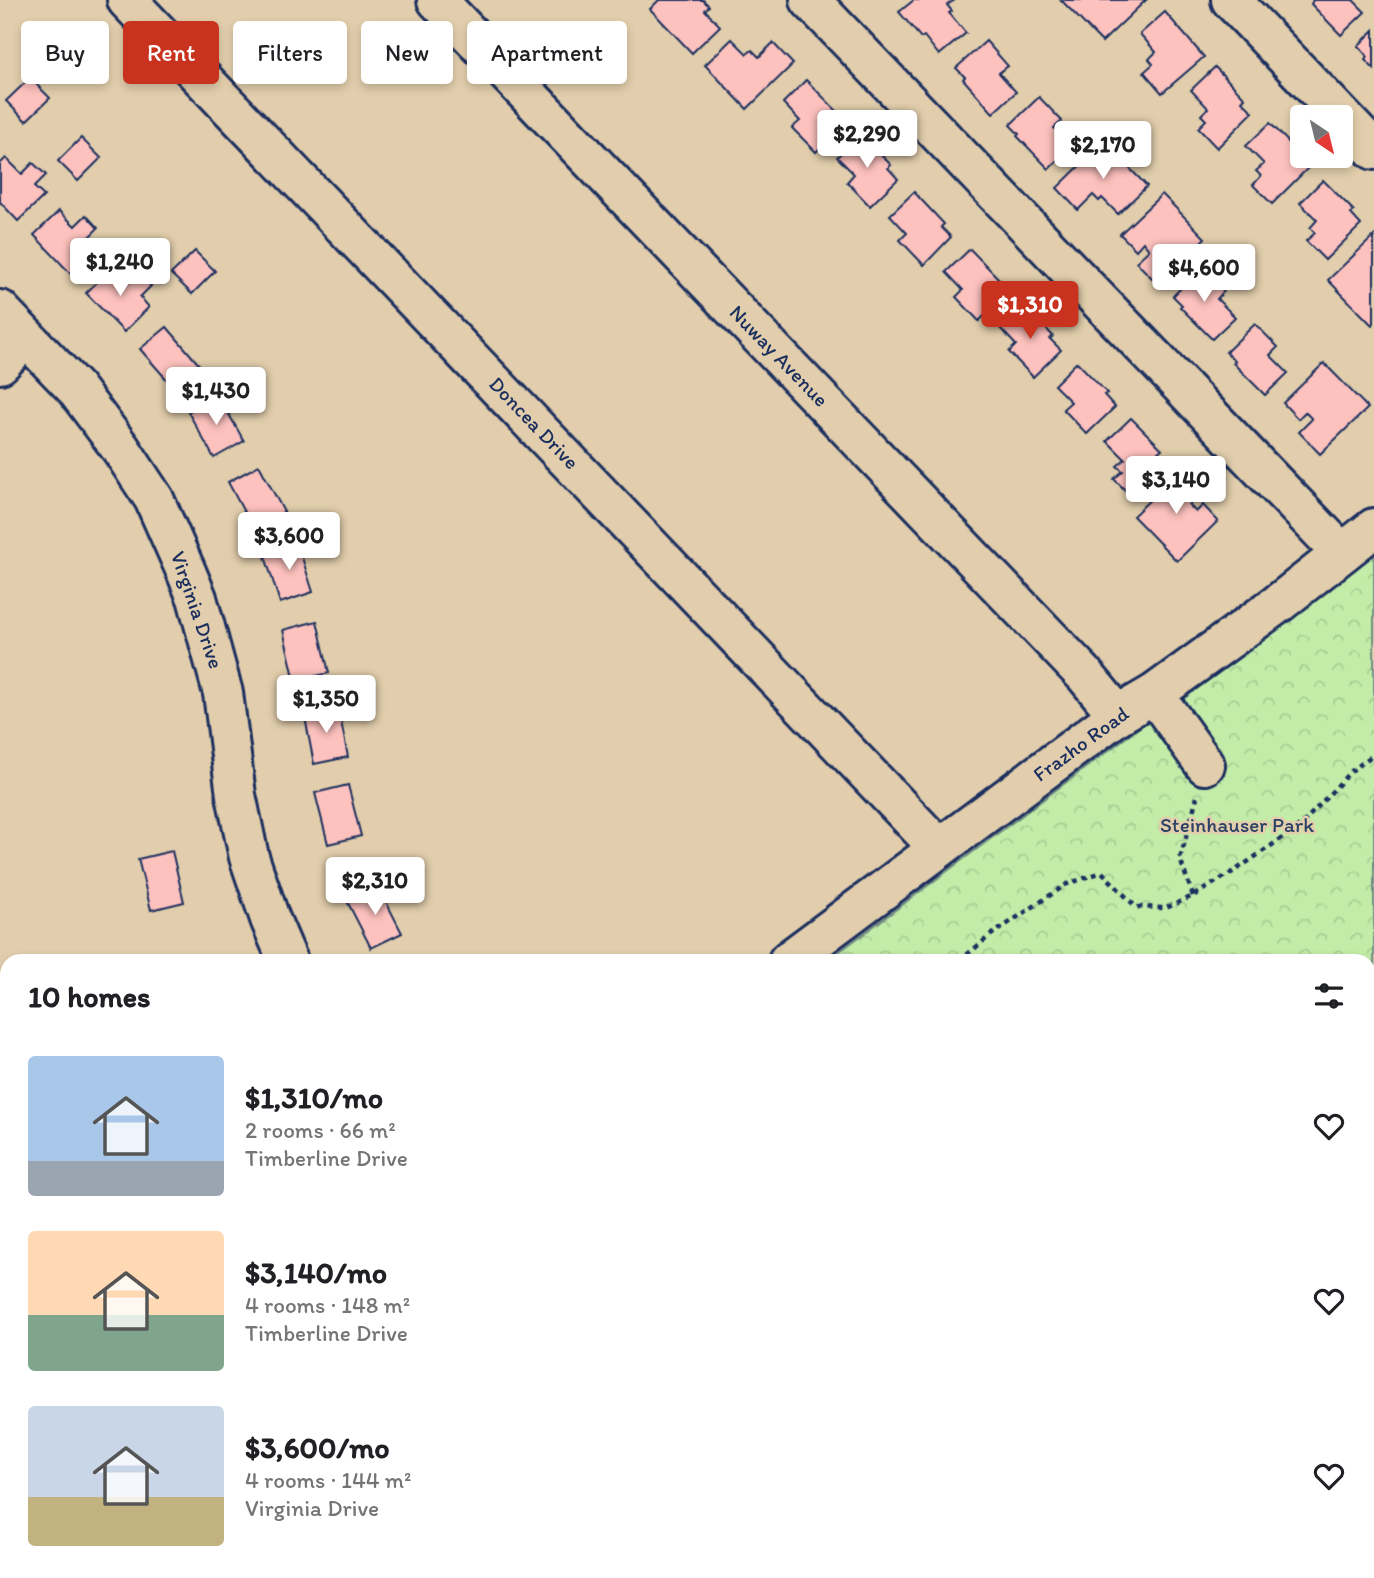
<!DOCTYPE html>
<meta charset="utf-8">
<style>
:root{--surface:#fff;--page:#f2f2f2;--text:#202124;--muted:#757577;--accent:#c8321e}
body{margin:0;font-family:Itim,sans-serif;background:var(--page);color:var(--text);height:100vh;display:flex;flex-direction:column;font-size:26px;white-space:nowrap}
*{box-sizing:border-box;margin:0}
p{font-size:23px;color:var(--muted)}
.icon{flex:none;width:38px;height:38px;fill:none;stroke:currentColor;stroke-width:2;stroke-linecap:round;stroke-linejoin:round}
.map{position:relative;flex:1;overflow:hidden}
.details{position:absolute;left:0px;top:954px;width:1376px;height:625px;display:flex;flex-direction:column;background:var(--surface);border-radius:21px 21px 0 0;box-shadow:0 4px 10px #0003}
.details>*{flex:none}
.banner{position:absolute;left:21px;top:21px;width:700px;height:63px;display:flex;gap:14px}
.needle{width:46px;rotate:145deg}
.buttons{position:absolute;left:1290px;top:105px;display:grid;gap:14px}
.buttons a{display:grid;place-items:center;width:63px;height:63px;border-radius:7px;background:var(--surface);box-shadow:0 4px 10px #0003;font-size:35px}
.price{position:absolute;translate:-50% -60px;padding:0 16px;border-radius:7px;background:#fff;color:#222;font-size:23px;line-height:46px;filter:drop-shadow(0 2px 4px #0008)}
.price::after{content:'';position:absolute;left:50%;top:42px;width:21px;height:16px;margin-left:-10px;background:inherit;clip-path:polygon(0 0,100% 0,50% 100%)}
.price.selected{background:var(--accent);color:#fff}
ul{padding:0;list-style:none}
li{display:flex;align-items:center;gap:21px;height:175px;padding:0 28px}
li span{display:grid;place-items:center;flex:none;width:196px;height:140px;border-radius:7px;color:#555}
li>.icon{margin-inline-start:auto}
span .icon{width:84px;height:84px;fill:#fffc;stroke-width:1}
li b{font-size:30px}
h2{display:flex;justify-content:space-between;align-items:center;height:84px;padding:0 28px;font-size:30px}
.pill{padding:0 24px;border-radius:7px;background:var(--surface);box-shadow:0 4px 10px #0003;font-size:24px;line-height:63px}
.pill.selected{background:var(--accent);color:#fff}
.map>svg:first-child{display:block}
.park{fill:url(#park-crowns);stroke:#6f8e83;stroke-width:2}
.building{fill:#fec2be;stroke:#1b2f5e;stroke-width:2}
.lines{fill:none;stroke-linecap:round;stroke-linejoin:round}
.minor-casing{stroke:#1b2f5e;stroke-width:44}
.path{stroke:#1b2f5e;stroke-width:4.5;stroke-dasharray:5 5;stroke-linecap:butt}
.minor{stroke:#e2ceac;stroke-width:38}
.labels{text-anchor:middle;stroke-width:5;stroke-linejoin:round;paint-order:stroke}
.street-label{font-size:21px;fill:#1b2f5e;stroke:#e2ceac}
.park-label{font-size:21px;fill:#2c4265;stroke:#e2ceac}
</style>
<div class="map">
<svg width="1374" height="1578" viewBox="0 0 1374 1578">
<defs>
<pattern id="park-crowns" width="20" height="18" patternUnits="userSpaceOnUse" patternTransform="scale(1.75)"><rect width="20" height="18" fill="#c3eca8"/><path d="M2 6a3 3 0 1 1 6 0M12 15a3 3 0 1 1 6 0" fill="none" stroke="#a7cb93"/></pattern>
</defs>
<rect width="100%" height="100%" fill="#e2ceac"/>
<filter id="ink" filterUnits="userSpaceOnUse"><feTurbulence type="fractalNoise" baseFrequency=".0143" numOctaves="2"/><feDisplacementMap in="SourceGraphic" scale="14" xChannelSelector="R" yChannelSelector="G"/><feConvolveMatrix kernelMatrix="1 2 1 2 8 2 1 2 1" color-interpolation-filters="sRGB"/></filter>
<g filter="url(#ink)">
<path class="park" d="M1374,552V1248L1369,1253L1368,961H827Z"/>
<g class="building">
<path d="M659,0H703L709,6L705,10L720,26L692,53L650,9Z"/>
<path d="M914,0H955L947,5L952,11L949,13L966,33L939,55L924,36L921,38L899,12Z"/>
<path d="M1061,0H1146L1102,42Z"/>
<path d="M1353,0L1365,12L1341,35L1311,4L1313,0Z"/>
<path d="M1165,12L1204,57L1162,93L1144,72L1153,64L1149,59L1156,52L1140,34Z"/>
<path d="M1374,30V69L1365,60L1368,57L1358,46Z"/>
<path d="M732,39L747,54L752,50L759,57L773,43L793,64L747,109L705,65Z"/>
<path d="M986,41L1008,66L999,73L1016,92L993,113L963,79L965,77L956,68Z"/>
<path d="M1215,67L1245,98L1242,101L1253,112L1217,148L1198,128L1206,120L1201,115L1208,108L1191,90Z"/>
<path d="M30,78L50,98L26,121L6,101Z"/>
<path d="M806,80L837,111L834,115L844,125L816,152L792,128L800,121L783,103Z"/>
<path d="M1039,97L1062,121L1054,128L1072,146L1049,169L1017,136L1019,134L1010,125Z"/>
<path d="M1270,123L1300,154L1297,157L1308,168L1272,204L1253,185L1261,176L1256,171L1264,164L1246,146Z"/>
<path d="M861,134L891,165L888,168L898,179L870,206L847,182L854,174L837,157Z"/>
<path d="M81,138L101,158L78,181L58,161Z"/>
<path d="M1104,142L1147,186L1118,214L1102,198L1099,201L1093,195L1078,210L1057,188Z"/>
<path d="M6,158L22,174L33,163L46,175L34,187L44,196L18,221L0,202V164Z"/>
<path d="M1323,180L1354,211L1351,214L1361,225L1325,260L1306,241L1315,233L1310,228L1317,220L1300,203Z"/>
<path d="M914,192L944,224L941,227L951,237L924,265L900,240L907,233L890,215Z"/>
<path d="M1162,194L1205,238L1158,284L1136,262L1149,250L1143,242L1136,250L1120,234Z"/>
<path d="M59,211L75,226L86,215L98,228L87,239L96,249L71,274L34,235Z"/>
<path d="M1374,236V323L1372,325L1328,280Z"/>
<path d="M970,249L1000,280L997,283L1007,294L979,321L956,297L963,290L946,272Z"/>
<path d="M195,251L215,271L192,294L171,274Z"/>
<path d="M111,268L127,284L138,273L151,286L140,297L149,307L124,332L86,293Z"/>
<path d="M1201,268L1224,291L1217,299L1235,317L1212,339L1180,307L1182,305L1173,296Z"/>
<path d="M1023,304L1053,336L1050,339L1061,350L1033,377L1009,352L1016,345L999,327Z"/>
<path d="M1255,324L1278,347L1270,355L1288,373L1265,395L1233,363L1235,361L1226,352Z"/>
<path d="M167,327L201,367L175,389L140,349Z"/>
<path d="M1077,362L1107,393L1104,395L1115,407L1087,434L1063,409L1071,402L1054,385Z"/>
<path d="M1324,363L1368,408L1320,454L1299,432L1312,419L1305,412L1298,419L1283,403Z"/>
<path d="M218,395L244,441L214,458L188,412Z"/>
<path d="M1131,418L1162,449L1158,452L1169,463L1133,498L1114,479L1123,471L1117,466L1125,459L1107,441Z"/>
<path d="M259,465L284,512L253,529L228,482Z"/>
<path d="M1181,470L1202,493L1189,505L1196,512L1203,505L1218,521L1177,561L1133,516Z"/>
<path d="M297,542L313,592L280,603L264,553Z"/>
<path d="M317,621L329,673L295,681L283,630Z"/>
<path d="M338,706L348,757L314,764L304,712Z"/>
<path d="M348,785L361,836L328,844L315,793Z"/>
<path d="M172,851L184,902L151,910L138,859Z"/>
<path d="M378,886L402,933L371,948L347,901Z"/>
<path d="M121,1572H166L171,1578H126Z"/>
<path d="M349,1572H412L417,1578H354Z"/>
<path d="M811,1572H844L835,1578H816Z"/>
<path d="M866,1572H881L886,1578H857Z"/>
</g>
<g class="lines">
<defs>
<g id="minor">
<path d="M127,0L939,848"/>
<path d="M437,0L1085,675L1118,715"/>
<path d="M810,0L1342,553"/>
<path d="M1231,0L1374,150"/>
<path d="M0,310L75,388L121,449L154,499L185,569L197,598L223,693L236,795L249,857L270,919L288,961"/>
<path d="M0,364L26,338"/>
<path d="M1154,694L1205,765"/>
<path d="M788,961L1118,715L1154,694L1279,603L1374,528"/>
<path d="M0,1207L7,1217"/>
<path d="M0,1549L7,1544"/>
<path d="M256,1572L261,1578"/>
<path d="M726,1572L731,1578"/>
</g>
</defs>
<use href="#minor" class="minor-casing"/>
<g class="path">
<path d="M1193,896L1180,859L1197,797"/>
<path d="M959,961L991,935L1067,884L1102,872L1136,907L1166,908L1193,896L1236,870L1301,825L1350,772L1374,754"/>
<path d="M1368,1139L1370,1130L1374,1126"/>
</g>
<use href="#minor" class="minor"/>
</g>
</g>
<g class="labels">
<g class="street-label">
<text transform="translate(779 356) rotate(46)" y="7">Nuway Avenue</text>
<text transform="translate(534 423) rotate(46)" y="7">Doncea Drive</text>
<text transform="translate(197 610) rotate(71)" y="7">Virginia Drive</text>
<text transform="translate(1081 744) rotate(-36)" y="7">Frazho Road</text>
</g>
<g class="park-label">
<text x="1237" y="832">Steinhauser Park</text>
</g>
</g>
</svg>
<div class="buttons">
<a><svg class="needle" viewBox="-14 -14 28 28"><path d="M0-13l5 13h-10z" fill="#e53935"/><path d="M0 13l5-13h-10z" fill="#757577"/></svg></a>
</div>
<b class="price" style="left:867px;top:170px">$2,290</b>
<b class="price" style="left:1103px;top:181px">$2,170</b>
<b class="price" style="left:120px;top:298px">$1,240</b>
<b class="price" style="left:1204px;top:304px">$4,600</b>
<b class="price selected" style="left:1030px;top:341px">$1,310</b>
<b class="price" style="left:216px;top:427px">$1,430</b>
<b class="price" style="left:1176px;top:516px">$3,140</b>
<b class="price" style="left:289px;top:572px">$3,600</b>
<b class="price" style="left:326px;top:735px">$1,350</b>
<b class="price" style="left:375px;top:917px">$2,310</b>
<div class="banner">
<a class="pill">Buy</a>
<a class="pill selected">Rent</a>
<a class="pill">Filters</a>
<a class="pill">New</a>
<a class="pill">Apartment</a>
</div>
<section class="details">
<h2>10 homes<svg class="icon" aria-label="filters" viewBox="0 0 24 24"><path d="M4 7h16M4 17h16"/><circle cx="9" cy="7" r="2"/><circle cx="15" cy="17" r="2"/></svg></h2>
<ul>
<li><span style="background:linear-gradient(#a9c7e8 75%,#9aa5b1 0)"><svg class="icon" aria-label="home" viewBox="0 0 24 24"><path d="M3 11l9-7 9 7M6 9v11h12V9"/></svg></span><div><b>$1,310/mo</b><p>2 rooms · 66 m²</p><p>Timberline Drive</p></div><svg class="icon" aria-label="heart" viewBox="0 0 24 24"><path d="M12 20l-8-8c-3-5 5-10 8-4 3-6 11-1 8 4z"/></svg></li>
<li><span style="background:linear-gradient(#ffd9b3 60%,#7fa58c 0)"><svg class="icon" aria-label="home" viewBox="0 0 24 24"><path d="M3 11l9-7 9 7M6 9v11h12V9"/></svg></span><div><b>$3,140/mo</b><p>4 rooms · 148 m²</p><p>Timberline Drive</p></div><svg class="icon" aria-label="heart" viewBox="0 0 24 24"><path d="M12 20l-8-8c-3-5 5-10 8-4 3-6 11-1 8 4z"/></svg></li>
<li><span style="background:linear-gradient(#c9d6e8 65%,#c2b280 0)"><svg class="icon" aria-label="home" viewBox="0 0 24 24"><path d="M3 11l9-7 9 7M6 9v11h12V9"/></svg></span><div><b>$3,600/mo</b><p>4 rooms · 144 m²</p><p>Virginia Drive</p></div><svg class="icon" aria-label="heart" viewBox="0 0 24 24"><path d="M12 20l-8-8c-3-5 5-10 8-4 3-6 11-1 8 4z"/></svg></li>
</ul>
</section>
</div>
